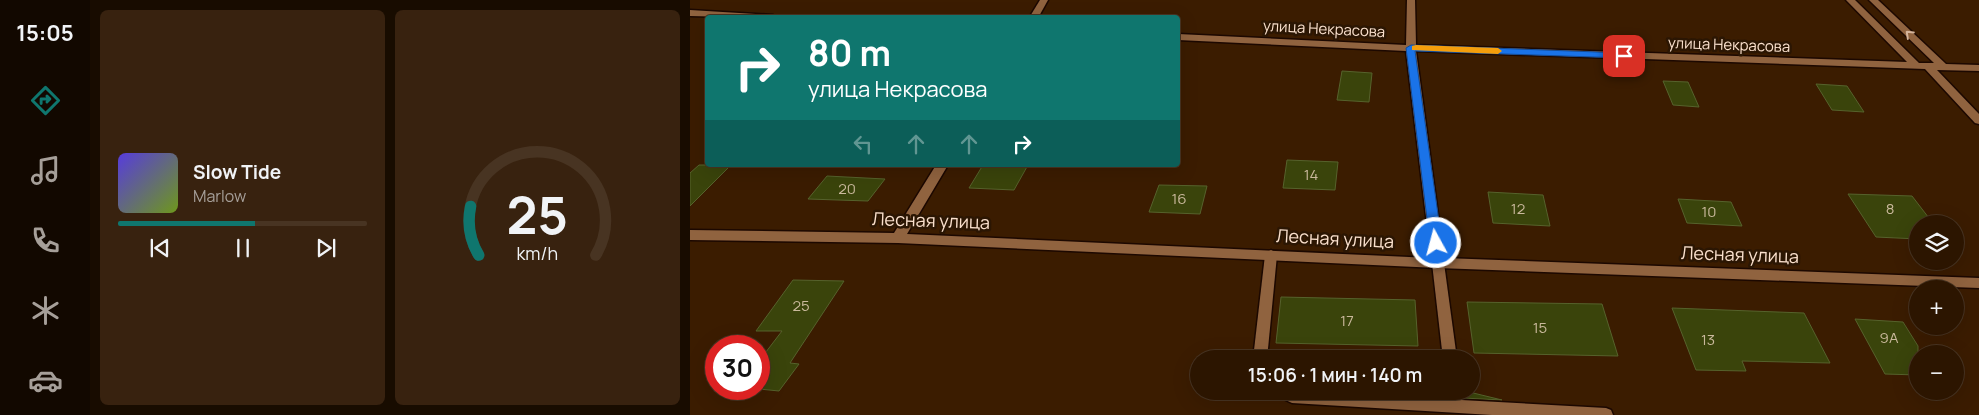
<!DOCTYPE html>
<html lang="ru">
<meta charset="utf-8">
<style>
body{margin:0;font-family:Manrope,sans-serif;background:#38220f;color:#f1f3f6;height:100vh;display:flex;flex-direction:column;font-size:19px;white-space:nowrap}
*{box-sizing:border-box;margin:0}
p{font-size:16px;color:#a69f99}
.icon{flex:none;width:28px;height:28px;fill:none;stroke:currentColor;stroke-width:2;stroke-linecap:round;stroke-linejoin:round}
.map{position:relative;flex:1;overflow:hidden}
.side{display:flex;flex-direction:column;gap:10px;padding:10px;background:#180c00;width:600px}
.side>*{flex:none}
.hud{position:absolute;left:15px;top:15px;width:475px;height:152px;border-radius:5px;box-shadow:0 5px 20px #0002,0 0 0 1px #483422;background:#0f766e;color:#fff;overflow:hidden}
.tools{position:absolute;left:1219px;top:215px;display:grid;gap:10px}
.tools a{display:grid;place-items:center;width:55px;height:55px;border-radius:50%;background:#2c1500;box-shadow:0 5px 20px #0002,0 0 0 1px #483422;font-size:25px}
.speed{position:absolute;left:15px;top:335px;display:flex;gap:10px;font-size:25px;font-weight:700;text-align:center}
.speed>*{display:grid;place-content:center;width:65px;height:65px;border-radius:50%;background:#2c1500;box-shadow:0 5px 20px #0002,0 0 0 1px #483422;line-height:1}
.speed .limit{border:8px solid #d22;background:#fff;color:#111}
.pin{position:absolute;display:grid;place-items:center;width:42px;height:42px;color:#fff;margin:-21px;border-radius:10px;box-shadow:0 2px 8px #0006}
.me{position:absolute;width:55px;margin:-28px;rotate:353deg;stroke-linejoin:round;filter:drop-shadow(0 0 4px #0008)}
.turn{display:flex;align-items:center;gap:18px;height:105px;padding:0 20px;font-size:22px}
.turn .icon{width:65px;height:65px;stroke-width:2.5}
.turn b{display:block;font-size:35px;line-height:42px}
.lanes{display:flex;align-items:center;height:48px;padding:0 20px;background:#0003;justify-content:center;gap:25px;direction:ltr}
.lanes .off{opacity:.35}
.side .widget{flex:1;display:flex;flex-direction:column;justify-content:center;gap:8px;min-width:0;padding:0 18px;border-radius:8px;background:#38220f}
.side .dial{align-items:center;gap:0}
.dial svg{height:130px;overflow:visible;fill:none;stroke:#483422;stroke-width:7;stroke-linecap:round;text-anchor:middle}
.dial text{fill:#f1f3f6;stroke:none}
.song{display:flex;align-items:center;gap:15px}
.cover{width:60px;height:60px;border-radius:8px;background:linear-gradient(135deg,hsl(250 70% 55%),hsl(80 70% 35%))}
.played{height:5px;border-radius:2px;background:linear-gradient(90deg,#0f766e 55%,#483422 55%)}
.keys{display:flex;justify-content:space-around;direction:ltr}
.side .tiles{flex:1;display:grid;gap:10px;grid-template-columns:repeat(2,1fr)}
.trip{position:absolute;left:500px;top:350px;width:290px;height:50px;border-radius:25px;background:#2c1500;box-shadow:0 5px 20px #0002,0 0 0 1px #483422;font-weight:600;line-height:50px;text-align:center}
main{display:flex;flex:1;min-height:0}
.tabs{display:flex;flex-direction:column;width:90px;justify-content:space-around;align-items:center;background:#120800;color:#a69f99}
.tabs .icon{width:35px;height:35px}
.tabs .current{color:#0f766e}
.tabs b{font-size:22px;color:#f1f3f6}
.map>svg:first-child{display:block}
.building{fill:#3a440b;stroke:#56622c}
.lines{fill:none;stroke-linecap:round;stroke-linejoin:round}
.lane-casing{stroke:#1c0800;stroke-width:3}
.street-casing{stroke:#1c0800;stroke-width:3}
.lane{fill:#90633f;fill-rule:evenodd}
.street{fill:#90633f;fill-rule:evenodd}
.oneway{stroke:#d5b49b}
.route{fill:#1a73e8;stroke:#114b97}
.slow{fill:#f59e0b}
.labels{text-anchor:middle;stroke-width:5;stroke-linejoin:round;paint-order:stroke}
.far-street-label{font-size:15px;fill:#fae0cd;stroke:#2b1603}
.number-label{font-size:15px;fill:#cab99c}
.street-label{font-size:18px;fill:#fae0cd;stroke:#2b1603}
</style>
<main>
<nav class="tabs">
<b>15:05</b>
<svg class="icon current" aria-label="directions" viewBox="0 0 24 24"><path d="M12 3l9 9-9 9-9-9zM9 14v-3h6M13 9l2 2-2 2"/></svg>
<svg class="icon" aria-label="music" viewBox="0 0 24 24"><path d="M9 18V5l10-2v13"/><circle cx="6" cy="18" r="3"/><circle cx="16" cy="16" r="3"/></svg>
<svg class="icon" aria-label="phone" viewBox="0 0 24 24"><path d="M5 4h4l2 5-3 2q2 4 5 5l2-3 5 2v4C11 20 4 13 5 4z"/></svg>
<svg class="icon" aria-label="climate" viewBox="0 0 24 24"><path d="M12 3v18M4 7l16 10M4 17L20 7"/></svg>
<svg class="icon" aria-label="car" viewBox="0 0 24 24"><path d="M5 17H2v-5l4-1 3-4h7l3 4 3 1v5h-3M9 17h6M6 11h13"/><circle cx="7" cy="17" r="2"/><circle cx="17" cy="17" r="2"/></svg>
</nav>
<section class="side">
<div class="tiles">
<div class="widget">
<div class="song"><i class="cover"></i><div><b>Slow Tide</b><p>Marlow</p></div></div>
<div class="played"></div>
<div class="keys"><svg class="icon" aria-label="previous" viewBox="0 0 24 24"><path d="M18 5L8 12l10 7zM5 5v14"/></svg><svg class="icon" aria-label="pause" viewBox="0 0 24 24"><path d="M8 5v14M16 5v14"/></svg><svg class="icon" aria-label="next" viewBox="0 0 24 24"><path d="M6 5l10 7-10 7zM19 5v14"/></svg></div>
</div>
<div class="widget dial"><svg viewBox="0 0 100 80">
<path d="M14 69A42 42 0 1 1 86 69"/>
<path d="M14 69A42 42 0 0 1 9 39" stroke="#0f766e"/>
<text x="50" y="56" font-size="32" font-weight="700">25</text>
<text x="50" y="72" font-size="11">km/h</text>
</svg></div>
</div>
</section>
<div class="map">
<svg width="1289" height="415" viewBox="0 0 1289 415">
<rect width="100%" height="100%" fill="#3b1c00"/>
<!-- building -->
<g class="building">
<polygon points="652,71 682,73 679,102 647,100"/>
<polygon points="973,81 998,82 1009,107 983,105"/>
<polygon points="1126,84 1157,86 1174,112 1142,110"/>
<polygon points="597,160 648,162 645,190 593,188"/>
<polygon points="9,165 41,165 0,206 0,173"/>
<polygon points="293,165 338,165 324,190 279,188"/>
<polygon points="137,176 195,179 178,201 118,199"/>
<polygon points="469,185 517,186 510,214 459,212"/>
<polygon points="798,192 853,195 860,226 803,223"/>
<polygon points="1158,194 1222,196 1242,222 1228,222 1228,239 1186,237"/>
<polygon points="988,199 1041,202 1052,226 997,223"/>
<polygon points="103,280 154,281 100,363 109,364 89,391 69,389 69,361 92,331 66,331"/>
<polygon points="591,297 725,300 728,346 586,343"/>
<polygon points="777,302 912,304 928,356 784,353"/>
<polygon points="982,308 1114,313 1140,363 1052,361 1056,371 1006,370"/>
<polygon points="1165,319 1213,322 1228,346 1228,375 1195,374"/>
<polygon points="724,391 754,391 755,397 723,395"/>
<polygon points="772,391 775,391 812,400 773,398"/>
</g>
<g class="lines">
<!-- lane casing -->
<g class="lane-casing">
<g id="lane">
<polygon points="581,250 585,252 587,255 577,359 563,359 575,255 577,252"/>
<polygon points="748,258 752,260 754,263 767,359 753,359 742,263 744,260"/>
<polygon points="583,391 613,391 757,399 756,391 770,391 771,400 916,408 921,410 923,415 802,415 602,403 585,395"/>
</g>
</g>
<!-- street casing -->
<g class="street-casing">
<g id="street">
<polygon points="350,0 358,0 348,18 339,18"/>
<polygon points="717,0 725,0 726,45 1217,62 1156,0 1165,0 1229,63 1244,63 1179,0 1188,0 1256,64 1289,65 1289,71 1247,70 1289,114 1289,124 1285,123 1235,69 726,51 754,258 1289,278 1289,288 748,268 208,243 0,240 0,230 204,233 246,165 258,165 217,234 741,258 716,51 488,40 488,34 716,45"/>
<polygon points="0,10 83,15 87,18 0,16"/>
</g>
</g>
<!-- lane -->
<use href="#lane" class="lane"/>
<!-- street -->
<use href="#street" class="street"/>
</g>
<!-- one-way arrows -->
<defs><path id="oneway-chevron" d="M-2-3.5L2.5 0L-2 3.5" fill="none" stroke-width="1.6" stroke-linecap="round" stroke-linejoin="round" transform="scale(1.25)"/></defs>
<use class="oneway" href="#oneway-chevron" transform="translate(1219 34) rotate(-137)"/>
<!-- route -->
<polygon class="route" points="721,45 934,53 939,56 934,58 725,51 752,243 746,248 740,243 716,48"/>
<!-- slow -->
<polygon class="slow" points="726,45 808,48 812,51 808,54 722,50 722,46"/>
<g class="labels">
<!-- far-street labels -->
<g class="far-street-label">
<text transform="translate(634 29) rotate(3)" y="5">улица Некрасова</text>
<text transform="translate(1039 45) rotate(2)" y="5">улица Некрасова</text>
</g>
<!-- number labels -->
<g class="number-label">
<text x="621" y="180">14</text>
<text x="157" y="194">20</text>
<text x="489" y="204">16</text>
<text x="828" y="214">12</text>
<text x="1200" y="214">8</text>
<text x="1019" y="217">10</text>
<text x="111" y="311">25</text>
<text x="657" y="326">17</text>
<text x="850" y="333">15</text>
<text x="1199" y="343">9А</text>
<text x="1018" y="345">13</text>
</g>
<!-- street labels -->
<g class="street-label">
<text transform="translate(241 221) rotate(2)" y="6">Лесная улица</text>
<text transform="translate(645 239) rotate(3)" y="6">Лесная улица</text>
<text transform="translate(1050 255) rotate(2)" y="6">Лесная улица</text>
</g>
</g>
</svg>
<div class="tools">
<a><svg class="icon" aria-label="layers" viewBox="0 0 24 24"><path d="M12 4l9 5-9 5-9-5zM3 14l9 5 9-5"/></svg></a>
<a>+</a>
<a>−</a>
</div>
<div class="speed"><div class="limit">30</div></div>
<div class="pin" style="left:934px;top:56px;background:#d93025"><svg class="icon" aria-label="arrive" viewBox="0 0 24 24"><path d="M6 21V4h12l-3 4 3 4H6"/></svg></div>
<svg class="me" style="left:746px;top:243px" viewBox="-20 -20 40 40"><circle r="17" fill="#1a73e8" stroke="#fff" stroke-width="3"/><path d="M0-11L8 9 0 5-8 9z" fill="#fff"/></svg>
<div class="trip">15:06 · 1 мин · 140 m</div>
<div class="hud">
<div class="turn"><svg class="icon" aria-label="right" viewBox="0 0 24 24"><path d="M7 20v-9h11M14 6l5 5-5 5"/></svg><div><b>80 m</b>улица Некрасова</div></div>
<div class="lanes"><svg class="icon off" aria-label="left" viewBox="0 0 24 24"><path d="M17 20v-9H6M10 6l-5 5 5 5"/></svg><svg class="icon off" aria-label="ahead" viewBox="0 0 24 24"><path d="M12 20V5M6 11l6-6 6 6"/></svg><svg class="icon off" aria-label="ahead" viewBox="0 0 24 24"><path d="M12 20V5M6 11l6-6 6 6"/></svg><svg class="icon" aria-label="right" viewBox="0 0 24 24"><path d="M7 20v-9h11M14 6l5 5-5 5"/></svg></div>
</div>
</div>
</main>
